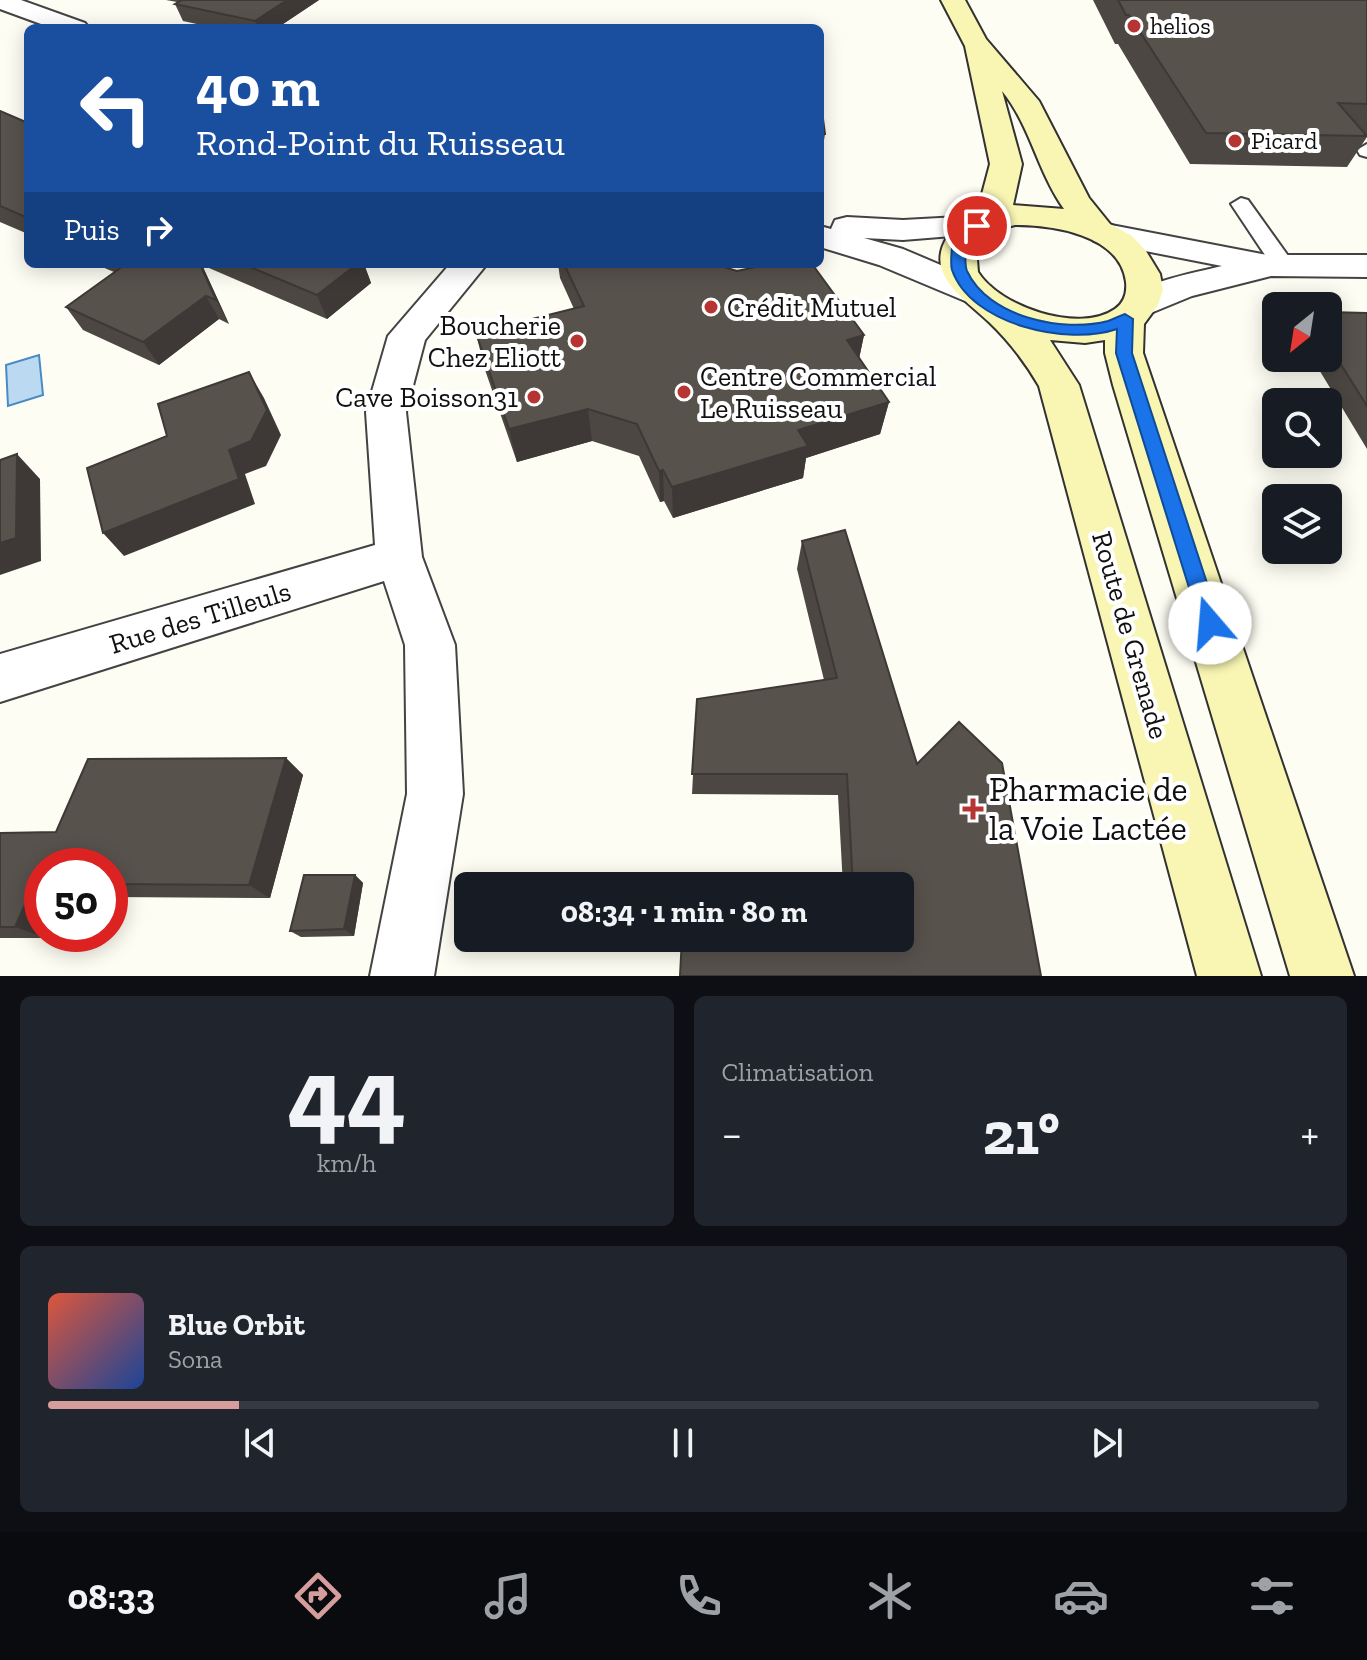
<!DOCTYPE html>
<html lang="fr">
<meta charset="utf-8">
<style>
body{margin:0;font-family:"Zilla Slab",serif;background:#20242c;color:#f1f3f6;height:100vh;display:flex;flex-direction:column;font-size:30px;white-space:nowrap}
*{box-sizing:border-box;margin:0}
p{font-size:26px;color:#9ea1a6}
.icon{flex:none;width:44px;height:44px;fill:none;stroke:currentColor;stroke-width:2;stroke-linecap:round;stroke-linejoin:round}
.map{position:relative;height:976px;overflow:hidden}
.sheet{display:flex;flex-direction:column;gap:20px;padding:20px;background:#0d0f14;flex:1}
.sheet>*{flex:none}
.guide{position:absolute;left:24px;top:24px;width:800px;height:244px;border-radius:12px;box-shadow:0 4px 20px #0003;background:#1a4fa0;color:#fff;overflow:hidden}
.needle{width:52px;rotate:210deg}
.controls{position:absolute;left:1262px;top:292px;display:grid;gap:16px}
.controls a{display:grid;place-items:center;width:80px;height:80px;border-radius:12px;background:#171b24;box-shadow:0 4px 20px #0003;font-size:40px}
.speed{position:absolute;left:24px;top:848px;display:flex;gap:16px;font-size:40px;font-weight:700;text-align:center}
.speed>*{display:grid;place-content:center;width:104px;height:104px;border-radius:50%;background:#171b24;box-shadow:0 4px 20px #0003;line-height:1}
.speed .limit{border:12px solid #d22;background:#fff;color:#111}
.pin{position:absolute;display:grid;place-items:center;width:68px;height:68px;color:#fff;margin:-34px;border:4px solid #fff;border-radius:50%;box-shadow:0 2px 8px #0007}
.me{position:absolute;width:88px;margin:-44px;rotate:342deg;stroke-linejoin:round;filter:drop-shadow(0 0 6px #0008)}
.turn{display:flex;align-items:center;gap:28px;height:168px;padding:0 40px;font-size:36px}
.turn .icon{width:104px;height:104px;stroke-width:2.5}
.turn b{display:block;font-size:56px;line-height:68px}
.then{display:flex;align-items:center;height:76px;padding:0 40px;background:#0003;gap:16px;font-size:30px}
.big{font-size:60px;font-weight:700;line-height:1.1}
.sheet .widget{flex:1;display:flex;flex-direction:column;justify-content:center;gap:12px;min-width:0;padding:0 28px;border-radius:12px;background:#20242c}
.sheet .dial{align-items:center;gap:0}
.dial b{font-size:104px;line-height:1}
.song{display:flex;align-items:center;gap:24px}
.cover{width:96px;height:96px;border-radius:12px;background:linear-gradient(135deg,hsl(10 70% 55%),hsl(220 70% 35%))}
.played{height:8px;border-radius:4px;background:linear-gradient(90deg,#d69d9d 15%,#363941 15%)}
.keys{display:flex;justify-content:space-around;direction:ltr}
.heat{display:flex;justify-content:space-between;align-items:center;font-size:44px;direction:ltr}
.sheet .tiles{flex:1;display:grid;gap:20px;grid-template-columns:1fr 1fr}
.widget:last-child{grid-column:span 2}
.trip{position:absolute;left:454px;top:872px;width:460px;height:80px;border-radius:12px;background:#171b24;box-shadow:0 4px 20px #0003;font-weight:700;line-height:80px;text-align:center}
.tab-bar{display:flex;height:128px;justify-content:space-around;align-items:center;background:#090b0e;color:#9ea1a6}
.tab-bar .icon{width:56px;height:56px}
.tab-bar .selected{color:#d69d9d}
.tab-bar b{font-size:36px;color:#f1f3f6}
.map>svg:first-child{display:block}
.water{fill:#bbdaf2;stroke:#478ac4;stroke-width:2}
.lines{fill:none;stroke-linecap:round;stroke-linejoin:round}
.service-casing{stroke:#434343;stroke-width:4}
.minor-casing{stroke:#434343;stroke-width:4}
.tertiary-casing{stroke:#434343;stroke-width:4}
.secondary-casing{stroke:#323232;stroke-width:4}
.service{fill:#fff;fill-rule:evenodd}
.minor{fill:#fff;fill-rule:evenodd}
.tertiary{fill:#fff;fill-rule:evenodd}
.secondary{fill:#f9f6b3;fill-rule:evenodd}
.wall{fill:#4c4742}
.shaded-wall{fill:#3e3936}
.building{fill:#58524d;stroke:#3e3936;stroke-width:2}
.route{fill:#1a73e8;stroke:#114b97;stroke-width:2}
.poi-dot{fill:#b63431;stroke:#fff;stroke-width:3}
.labels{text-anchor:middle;stroke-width:8;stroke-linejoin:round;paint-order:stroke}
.far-poi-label{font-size:24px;fill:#101010;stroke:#fff;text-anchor:start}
.poi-label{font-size:28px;fill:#101010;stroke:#fff;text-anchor:start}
.street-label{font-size:28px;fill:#101010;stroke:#fff}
.near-poi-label{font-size:34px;fill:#101010;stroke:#fff;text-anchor:start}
</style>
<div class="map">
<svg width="1367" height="976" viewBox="0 0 1367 976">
<rect width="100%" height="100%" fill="#fefdf3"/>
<!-- water -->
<polygon class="water" points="39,355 43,395 8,406 6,365"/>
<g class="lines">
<!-- service casing -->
<g class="service-casing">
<g id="service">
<polygon points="1367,144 1367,157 1360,155 1357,150"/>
<polygon points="1241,198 1248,200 1291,260 1294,265 1291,270 1275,270 1231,204"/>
</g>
</g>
<!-- minor casing -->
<g class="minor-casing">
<g id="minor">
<path d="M1106,224L1267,255H1367V277L1271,276L1192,296L1141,317L1128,314L1123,305C1137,282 1195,273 1222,266L1094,241L1089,234L1094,227Z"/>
<polygon points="450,264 487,264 425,340 406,412 422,557 455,645 463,794 434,976 370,976 407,794 405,645 384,581 0,702 0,654 375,545 366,412 388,336"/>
</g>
</g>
<!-- tertiary casing -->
<g class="tertiary-casing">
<g id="tertiary">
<polygon points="0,0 21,0 85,23 89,28 52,28 0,9"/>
<polygon points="977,216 989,219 994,226 989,233 903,240 864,238 903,249 990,286 995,294 990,302 977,306 879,265 820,247 820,226 831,229 835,220 847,217 903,220"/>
</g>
</g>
<!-- secondary casing -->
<g class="secondary-casing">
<path id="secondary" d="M941,0H965L986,39L1039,101L1089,198L1110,224L1132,236L1146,251L1160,274L1163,290L1158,305L1144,324L1143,353L1354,976H1290L1113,385L1105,353V340L1085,343L1050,340L1079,385L1261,976H1197L1039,386C1025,362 1009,341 989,322C965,299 923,274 948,236C955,226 965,218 977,213L990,164L965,46ZM1002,91C1030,125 1038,173 1064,209L1013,205L1022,164ZM1015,225C1052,225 1120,234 1126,282C1127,292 1125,302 1115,309C1079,334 1000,307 978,272L976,247L992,231Z"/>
</g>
<!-- service -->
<use href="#service" class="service"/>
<!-- minor -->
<use href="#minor" class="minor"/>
<!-- tertiary -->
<use href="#tertiary" class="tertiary"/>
<!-- secondary -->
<use href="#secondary" class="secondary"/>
</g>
<!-- wall -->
<g class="wall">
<polygon points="166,0 319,0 277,28 215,28 183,21 175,4 177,2"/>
<polygon points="1093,0 1367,0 1367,137 1347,167 1190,164 1118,44 1115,44"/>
<polygon points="820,96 825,134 821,159 820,159"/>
<polygon points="0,111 28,123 28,234 0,222"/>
<polygon points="95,264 364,264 371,283 327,319 202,265 229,324 219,319 159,365 83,330 66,307 114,272"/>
<polygon points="558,264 714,264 864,335 859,359 889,402 880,434 806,458 803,478 673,518 664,501 660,502 639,456 592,441 517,462 484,367 476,333 574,309 560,278"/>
<polygon points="1328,312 1367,313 1367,449 1312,358 1328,358"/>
<polygon points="845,530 917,764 959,722 1002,763 1041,976 680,976 682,938 900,938 900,886 843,886 838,795 692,794 697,699 824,680 797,569 802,541"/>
<polygon points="286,758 303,775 270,898 110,897 110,866 42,866 42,934 49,934 47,938 0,938 0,833 56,832"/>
<polygon points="355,875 363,883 354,936 301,937 290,931"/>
</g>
<!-- shaded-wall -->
<g class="shaded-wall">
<polygon points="287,0 319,0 277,28 258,28 255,21"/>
<polygon points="200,264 202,265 229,324 216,300"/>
<polygon points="357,264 364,264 371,283 327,319 317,295"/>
<polygon points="206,296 219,319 159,365 143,342"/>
<polygon points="864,335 857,368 847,340"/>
<polygon points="249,372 264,398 281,435 266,466 245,474 255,504 124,556 103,533 229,450"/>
<polygon points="889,402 880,434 806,458 803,478 673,518 672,487 798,430"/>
<polygon points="588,409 592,441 517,462 509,429"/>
<polygon points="17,454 40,479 41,561 0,575 0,543"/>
<polygon points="663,470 664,501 660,502 659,471"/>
<polygon points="286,758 303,775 270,898 249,885"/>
<polygon points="355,875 363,883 354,936 344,929"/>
<polygon points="34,884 42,887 42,934 49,934 47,938 15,927"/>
</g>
<!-- building -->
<g class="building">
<polygon points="182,0 287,0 255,21 175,4"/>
<polygon points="1118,0 1367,0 1367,104 1338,103 1367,136 1206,133 1129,15 1126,15"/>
<polygon points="820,96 825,134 820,134"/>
<polygon points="0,111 28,123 28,218 0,206"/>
<polygon points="126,264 200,264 216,300 206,296 143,342 66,307"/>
<polygon points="243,264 357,264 317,295"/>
<polygon points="564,264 714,264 737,271 770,264 812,264 864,335 847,340 889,402 798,430 808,446 672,487 663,470 659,471 637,424 588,409 509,429 476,333 584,306"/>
<polygon points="1328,312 1367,313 1367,406 1328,344"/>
<polygon points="249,372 267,410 251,441 229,450 239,479 103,533 87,468 167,436 158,404"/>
<polygon points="17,454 16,538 0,543 0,460"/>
<polygon points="845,530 917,764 959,722 1002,763 1041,976 680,976 682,938 900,938 900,886 853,886 847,774 692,774 697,699 837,678 802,541"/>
<polygon points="286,758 249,885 110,884 110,866 42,866 42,884 34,884 15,927 0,927 0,833 56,832 88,759"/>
<polygon points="304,875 355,875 344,929 290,931"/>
</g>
<!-- route -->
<path class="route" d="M977,222L984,226L966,245C966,253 964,264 967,271C988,317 1063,333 1108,321C1114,319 1119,316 1125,314L1133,319L1132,353L1220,623L1217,630L1210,632L1203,630L1200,623L1116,353L1117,329C1068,346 971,325 952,270C950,263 952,252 952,245L972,223Z"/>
<!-- markers -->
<g class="poi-dot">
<circle cx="1134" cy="26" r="8"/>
<circle cx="1235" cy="141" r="8"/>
<circle cx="711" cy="307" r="8"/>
<circle cx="577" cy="341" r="8"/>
<circle cx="684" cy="392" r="8"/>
<circle cx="534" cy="397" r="8"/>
<path d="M969 797h8v8h8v8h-8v8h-8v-8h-8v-8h8z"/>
</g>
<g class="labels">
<!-- far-poi labels -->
<g class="far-poi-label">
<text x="1150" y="34">helios</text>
<text x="1251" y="149">Picard</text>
</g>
<!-- poi labels -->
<g class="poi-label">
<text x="727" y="317">Crédit Mutuel</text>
<text x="561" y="335" text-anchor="end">Boucherie<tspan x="561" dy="32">Chez Eliott</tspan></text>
<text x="700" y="386">Centre Commercial<tspan x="700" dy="32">Le Ruisseau</tspan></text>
<text x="518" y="407" text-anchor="end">Cave Boisson31</text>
</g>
<!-- street labels -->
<g class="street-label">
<text transform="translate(200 617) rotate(-17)" y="10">Rue des Tilleuls</text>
<text transform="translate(1131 635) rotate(74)" y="10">Route de Grenade</text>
</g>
<!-- near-poi labels -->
<g class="near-poi-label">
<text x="989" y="801">Pharmacie de<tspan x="989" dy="39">la Voie Lactée</tspan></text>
</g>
</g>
</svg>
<div class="controls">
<a><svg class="needle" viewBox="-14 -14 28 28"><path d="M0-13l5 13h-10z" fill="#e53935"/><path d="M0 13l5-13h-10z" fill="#9ea1a6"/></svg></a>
<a><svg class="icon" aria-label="search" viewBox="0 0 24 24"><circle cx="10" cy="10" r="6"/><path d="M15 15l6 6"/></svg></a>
<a><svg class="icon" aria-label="layers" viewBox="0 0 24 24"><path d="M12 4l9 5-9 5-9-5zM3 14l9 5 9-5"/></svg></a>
</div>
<div class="speed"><div class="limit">50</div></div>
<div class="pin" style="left:977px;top:226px;background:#d93025"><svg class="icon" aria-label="arrive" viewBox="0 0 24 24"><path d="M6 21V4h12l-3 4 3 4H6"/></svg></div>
<svg class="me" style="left:1210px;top:623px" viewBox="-20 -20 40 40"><circle r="19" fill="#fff"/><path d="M0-13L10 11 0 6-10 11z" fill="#1a73e8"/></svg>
<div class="trip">08:34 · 1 min · 80 m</div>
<div class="guide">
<div class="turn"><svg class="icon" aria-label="left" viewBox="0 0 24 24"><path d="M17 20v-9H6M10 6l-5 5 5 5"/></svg><div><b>40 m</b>Rond-Point du Ruisseau</div></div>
<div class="then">Puis<svg class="icon" aria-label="right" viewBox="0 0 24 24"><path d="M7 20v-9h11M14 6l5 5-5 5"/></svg></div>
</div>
</div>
<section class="sheet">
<div class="tiles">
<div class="widget dial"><b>44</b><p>km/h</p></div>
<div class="widget"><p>Climatisation</p>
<div class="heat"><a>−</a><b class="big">21°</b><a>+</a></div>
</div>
<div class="widget">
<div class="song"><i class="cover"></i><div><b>Blue Orbit</b><p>Sona</p></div></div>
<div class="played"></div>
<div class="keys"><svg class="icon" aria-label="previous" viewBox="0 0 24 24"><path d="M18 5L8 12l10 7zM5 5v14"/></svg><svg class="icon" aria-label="pause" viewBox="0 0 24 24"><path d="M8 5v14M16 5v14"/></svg><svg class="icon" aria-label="next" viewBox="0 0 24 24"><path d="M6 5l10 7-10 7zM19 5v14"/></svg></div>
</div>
</div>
</section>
<nav class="tab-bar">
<b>08:33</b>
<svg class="icon selected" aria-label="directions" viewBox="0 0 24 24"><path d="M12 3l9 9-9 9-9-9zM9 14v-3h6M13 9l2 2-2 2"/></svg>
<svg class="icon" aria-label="music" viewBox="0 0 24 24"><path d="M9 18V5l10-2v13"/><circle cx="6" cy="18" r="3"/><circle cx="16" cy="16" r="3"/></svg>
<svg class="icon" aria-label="phone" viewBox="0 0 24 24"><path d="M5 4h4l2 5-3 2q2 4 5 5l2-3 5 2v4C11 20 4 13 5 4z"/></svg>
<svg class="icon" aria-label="climate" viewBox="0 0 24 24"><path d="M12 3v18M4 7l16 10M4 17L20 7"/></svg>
<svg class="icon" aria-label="car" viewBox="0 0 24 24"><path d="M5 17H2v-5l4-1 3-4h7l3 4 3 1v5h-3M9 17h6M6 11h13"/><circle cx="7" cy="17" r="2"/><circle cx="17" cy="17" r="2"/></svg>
<svg class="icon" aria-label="filters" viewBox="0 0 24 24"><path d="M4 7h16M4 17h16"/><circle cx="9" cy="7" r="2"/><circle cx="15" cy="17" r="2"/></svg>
</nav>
